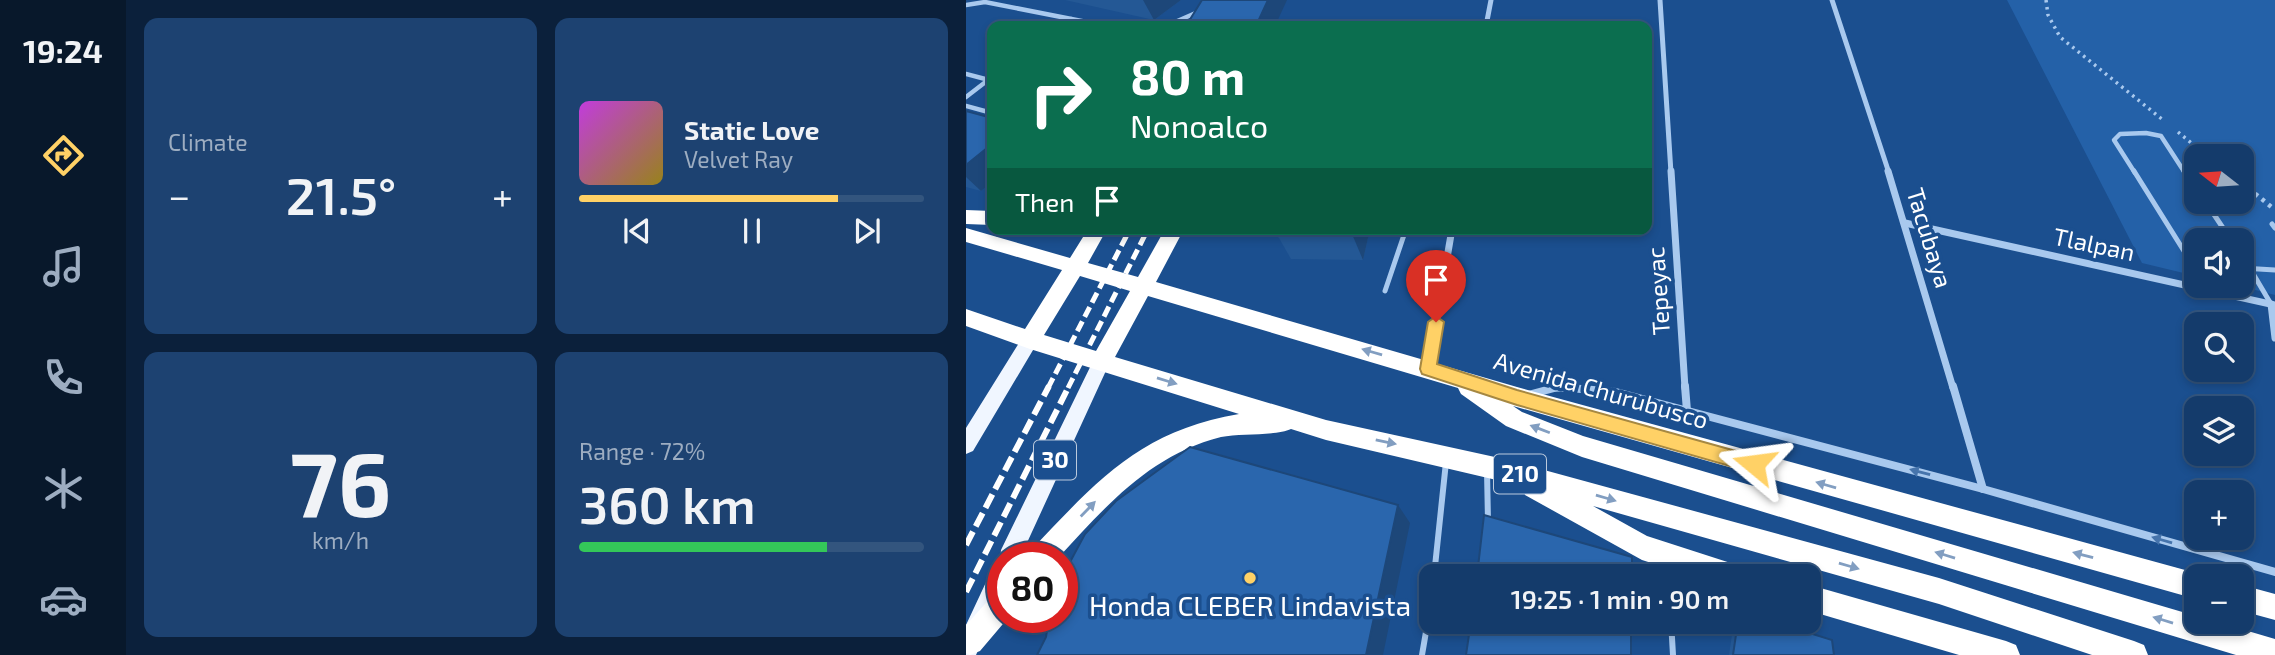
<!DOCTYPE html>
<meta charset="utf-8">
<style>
body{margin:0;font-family:"Exo 2",sans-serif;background:#1d4271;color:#f1f3f6;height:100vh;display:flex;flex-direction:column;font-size:26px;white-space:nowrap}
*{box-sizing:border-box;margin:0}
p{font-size:23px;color:#9dadc1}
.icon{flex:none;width:38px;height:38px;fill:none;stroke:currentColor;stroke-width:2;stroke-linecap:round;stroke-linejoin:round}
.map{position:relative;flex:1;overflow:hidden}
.details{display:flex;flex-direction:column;gap:18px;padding:18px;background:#0b203b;width:840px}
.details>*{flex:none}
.hud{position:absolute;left:21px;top:21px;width:665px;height:214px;border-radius:14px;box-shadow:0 4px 10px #0003,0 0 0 2px #33557e;background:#0b6e4f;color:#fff;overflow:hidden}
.needle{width:46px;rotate:287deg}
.buttons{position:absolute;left:1218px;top:144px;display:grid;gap:14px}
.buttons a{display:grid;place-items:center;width:70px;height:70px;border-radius:14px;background:#143b6b;box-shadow:0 4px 10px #0003,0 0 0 2px #33557e;font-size:35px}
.speed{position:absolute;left:21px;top:542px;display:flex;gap:14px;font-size:35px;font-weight:700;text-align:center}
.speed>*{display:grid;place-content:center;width:91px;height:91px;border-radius:50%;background:#143b6b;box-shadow:0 4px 10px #0003,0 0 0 2px #33557e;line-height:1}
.speed .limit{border:10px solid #d22;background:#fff;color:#111}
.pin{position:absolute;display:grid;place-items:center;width:60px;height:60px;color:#fff;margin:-72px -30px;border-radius:50% 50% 50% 0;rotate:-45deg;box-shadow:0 0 7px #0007}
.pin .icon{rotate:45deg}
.me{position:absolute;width:77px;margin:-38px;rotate:286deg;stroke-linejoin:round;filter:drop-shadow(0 0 5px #0008)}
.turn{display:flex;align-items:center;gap:24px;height:147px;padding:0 28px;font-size:32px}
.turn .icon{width:91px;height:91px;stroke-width:2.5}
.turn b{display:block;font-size:49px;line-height:60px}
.then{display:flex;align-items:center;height:66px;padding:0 28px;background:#0003;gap:14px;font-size:26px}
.big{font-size:52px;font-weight:600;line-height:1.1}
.details .tile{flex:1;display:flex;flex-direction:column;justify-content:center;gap:10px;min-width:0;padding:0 24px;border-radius:14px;background:#1d4271}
.details .dial{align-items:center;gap:0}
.dial b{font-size:91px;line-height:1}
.song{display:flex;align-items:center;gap:21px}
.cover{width:84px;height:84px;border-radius:10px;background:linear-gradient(135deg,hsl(290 70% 55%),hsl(50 70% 35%))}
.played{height:7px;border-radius:4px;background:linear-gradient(90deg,#ffd166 75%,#33557e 75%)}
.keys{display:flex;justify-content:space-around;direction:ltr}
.heat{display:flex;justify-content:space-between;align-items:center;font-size:38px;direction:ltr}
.charge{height:10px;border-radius:5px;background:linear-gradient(90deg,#34c759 72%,#33557e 0)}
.details .tiles{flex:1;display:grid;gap:18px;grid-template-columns:repeat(2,1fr)}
.trip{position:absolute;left:453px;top:564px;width:402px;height:70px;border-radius:14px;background:#143b6b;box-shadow:0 4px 10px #0003,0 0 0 2px #33557e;font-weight:600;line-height:70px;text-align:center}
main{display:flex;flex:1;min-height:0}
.tabs{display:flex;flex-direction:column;width:126px;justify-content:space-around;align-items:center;background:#08182b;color:#9dadc1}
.tabs .icon{width:49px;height:49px}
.tabs .active{color:#ffd166}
.tabs b{font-size:32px;color:#f1f3f6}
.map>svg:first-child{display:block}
.green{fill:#2461a8;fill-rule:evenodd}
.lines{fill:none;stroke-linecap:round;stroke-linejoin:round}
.path-far1{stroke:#a9c9ee;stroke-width:3.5;stroke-dasharray:2.5 4.5;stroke-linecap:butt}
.path{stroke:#a9c9ee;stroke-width:4.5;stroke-dasharray:3.5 5;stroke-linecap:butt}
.lane-far2{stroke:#a9c9ee;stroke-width:4.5}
.lane-far1{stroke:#a9c9ee;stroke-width:5}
.lane{stroke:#a9c9ee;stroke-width:6}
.street-far2{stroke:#a9c9ee;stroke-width:5}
.street-far1{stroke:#a9c9ee;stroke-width:7}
.street{stroke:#a9c9ee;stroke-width:8}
.primary{fill:#f0f6ff;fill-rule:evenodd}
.highway{fill:#fff;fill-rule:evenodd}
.rail-far1{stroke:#fff;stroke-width:5;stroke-dasharray:11 5;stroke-linecap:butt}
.rail{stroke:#fff;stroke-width:6;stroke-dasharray:15 6;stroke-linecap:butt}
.wall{fill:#245895}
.shaded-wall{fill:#1d4779}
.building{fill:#2a66ad;stroke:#1d4779;stroke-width:2}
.oneway{fill:#829ec1}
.oneway2{fill:#4674ac}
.route{fill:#ffd166;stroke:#a68842;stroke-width:2}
.poi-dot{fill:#ffd166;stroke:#1b4f8f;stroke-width:2.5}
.labels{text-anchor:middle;stroke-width:7;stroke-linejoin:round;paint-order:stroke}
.shield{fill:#1b4f8f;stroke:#bbcadd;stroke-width:2}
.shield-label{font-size:23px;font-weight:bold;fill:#fff}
.street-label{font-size:24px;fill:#fff;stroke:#1b4f8f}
.near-poi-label{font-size:28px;fill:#fff;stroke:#1b4f8f}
</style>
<main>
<nav class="tabs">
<b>19:24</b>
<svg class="icon active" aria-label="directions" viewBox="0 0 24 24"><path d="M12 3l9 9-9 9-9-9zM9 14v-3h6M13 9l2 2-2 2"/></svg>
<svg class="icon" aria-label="music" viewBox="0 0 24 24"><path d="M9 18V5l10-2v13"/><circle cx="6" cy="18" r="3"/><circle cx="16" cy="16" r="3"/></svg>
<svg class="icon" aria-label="phone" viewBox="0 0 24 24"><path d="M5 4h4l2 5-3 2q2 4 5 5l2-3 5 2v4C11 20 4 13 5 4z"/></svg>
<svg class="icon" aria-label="climate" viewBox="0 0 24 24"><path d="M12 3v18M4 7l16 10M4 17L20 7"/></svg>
<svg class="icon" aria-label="car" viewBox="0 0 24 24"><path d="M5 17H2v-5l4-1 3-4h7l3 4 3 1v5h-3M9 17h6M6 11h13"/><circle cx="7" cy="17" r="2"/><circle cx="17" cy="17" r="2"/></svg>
</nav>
<section class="details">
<div class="tiles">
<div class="tile"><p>Climate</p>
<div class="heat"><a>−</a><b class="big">21.5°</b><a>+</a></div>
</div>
<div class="tile">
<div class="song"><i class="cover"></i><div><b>Static Love</b><p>Velvet Ray</p></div></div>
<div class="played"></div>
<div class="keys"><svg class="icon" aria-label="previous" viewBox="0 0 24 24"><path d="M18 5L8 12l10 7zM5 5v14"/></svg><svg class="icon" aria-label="pause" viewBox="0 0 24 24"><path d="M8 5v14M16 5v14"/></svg><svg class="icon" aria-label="next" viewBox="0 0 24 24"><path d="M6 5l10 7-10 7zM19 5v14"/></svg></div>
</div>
<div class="tile dial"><b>76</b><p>km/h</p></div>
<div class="tile"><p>Range · 72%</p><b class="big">360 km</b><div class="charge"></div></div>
</div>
</section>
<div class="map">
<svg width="1309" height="655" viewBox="0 0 1309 655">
<rect width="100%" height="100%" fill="#1b4f8f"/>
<!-- green -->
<path class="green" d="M1041,0H1309V295L1270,285H1276V240H1230V276L1176,263ZM1230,156H1276V201H1230Z"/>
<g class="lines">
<!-- path-far1 -->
<g class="path-far1">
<polyline points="1080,0 1082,15 1094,37 1197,120"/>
<polyline points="1212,132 1241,156"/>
</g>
<!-- path -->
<polyline class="path" points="1276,183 1308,209"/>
<!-- lane-far2 -->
<g class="lane-far2">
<polyline points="0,5 19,2 141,26"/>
<polyline points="94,26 105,19"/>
<polyline points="200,26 232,12"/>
<polyline points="0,74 23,80"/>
<polyline points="0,97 26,77"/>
<polyline points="0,106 26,113"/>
<polyline points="1169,173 1148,140 1154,134 1180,133 1195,136 1219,173"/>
</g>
<!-- lane-far1 -->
<g class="lane-far1">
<polyline points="1168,171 1223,259 1230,262"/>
<polyline points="1218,171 1230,189"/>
<polyline points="1239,201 1265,240"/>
<polyline points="1306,224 1309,228"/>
<polyline points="1276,255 1305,304"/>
<polyline points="1276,268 1309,270"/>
<polyline points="419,291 440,229"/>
</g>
<!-- lane -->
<g class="lane">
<polyline points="521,471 522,521"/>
<polyline points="701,562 701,576"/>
<polyline points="468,576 480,462"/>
<polyline points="705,621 707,655"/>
<polyline points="456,655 466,597"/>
</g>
<!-- street-far2 -->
<g class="street-far2">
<polyline points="694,0 705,173"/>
<polyline points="866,0 923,173"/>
<polyline points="520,26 525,0"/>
</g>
<!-- street-far1 -->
<g class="street-far1">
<polyline points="705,171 719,388"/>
<polyline points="922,171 987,388"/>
<polyline points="939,223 1309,305"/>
<polyline points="1305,304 1309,338"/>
<polyline points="462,368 486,229"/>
<polyline points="589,388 601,388"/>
</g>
<!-- street -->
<g class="street">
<polyline points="719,386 721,411"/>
<polyline points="987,386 1017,489"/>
<polyline points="562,395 592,387 650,392 1017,489 1309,572"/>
</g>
<!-- primary -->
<g class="primary">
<polygon points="64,333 70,335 73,340 70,345 7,451 0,454 0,428 58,335"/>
<polygon points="135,354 141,357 144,362 54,558 37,558 37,596 10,655 0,655 0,625 29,563 34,562 35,550 129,357"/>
</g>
<!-- highway -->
<g class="highway">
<polygon points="0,210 26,211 26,225 0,224"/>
<path d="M0,228L104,258L122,229H141L122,263L172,277L199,229H218L190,282L551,387L1230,573L1237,576H1230V599L547,406L556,412L617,436L1230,616V621H1248L1309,639V655H1270L616,457L540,426L495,394L492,388L182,296L149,357L360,420L538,459L973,578L1168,641L1178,645L1182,655H1126L973,604L627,506L681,536L777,567L781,576H726L676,560L559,495L556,486L360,440L325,429C311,436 275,433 255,437C184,455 140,506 92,558H62L66,549C132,480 174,431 273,414L64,349L0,326V309L59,329L96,270L0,242ZM114,276L164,291L130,351L78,335Z"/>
<polygon points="844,585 1040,641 1050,645 1054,655 993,655 844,611"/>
<polygon points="1276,585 1309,594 1309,620 1276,611"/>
<polygon points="37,590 37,618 42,618 14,651 4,655 0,653 0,625 28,594"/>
</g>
<!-- rail-far1 -->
<g class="rail-far1">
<polyline points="82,388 164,229"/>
<polyline points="102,388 182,229"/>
</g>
<!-- rail -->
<g class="rail">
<polyline points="0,545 83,386"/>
<polyline points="0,592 103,386"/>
</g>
</g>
<!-- wall -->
<g class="wall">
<polygon points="99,0 215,0 188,20"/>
<polygon points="0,111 26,118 26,182 15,191 0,187"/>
<polygon points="304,229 404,229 397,260 325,259 313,238"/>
<polygon points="768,621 805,621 868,655 763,655"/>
</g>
<!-- shaded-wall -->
<g class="shaded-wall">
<polygon points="177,0 215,0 188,20"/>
<polygon points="302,0 321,0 309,26 290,26"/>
<polygon points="26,144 26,182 15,191 0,177 0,165"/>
<polygon points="387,229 404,229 397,260 386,234"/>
<polygon points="432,505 444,523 417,655 400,655"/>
</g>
<!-- building -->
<g class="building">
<polygon points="236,0 302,0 290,26 220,26"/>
<polygon points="340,23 357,26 336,26"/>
<polygon points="0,111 26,118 26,144 0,165"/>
<polygon points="311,229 387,229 386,234 311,234"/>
<polygon points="224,447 432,505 400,655 71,655 80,637 83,618 96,618 96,577 119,534 150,501"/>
<polygon points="518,515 666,557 666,576 511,576"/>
<polygon points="505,621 665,621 665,655 500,655"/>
<polygon points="772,621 805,621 866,640 868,655 767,655"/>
</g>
<!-- one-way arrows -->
<defs><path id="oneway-solid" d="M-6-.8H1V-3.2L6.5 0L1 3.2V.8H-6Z" transform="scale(1.75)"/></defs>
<g class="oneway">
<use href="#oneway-solid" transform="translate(406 352) rotate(-164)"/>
<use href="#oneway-solid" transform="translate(201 381) rotate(17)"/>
<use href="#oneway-solid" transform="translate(574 429) rotate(-159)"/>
<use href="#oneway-solid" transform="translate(420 442) rotate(12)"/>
<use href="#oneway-solid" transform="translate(860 485) rotate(-164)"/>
<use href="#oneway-solid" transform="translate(640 498) rotate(16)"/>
<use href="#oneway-solid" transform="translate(122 509) rotate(-46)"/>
<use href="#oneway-solid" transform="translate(979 555) rotate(-163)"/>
<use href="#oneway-solid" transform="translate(1117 555) rotate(-165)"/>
<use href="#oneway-solid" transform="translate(883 566) rotate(16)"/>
<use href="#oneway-solid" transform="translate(1197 620) rotate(-163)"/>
</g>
<g class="oneway2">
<use href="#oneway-solid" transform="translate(954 472) rotate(-165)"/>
<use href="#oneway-solid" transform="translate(1196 540) rotate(-164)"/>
</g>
<!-- route -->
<polygon class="route" points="470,316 478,322 471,364 551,390 788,456 794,458 797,464 794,470 788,473 551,405 456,374 454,369 462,322"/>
<!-- markers -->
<circle class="poi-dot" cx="284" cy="578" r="7"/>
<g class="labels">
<!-- shield labels -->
<g class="shield">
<rect x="68" y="440.5" width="42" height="39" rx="5"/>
<rect x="528" y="454.5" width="52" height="39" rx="5"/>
</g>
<g class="shield-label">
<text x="89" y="468">30</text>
<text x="554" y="482">210</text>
</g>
<!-- street labels -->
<g class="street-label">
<text transform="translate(963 238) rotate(73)" y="8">Tacubaya</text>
<text transform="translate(1128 245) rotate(12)" y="8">Tlalpan</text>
<text transform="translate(693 291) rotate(-94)" y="8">Tepeyac</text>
<text transform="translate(635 391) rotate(16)" y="8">Avenida Churubusco</text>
</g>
<!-- near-poi labels -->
<g class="near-poi-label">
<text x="284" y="616">Honda CLEBER Lindavista</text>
</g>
</g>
</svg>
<div class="buttons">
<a><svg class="needle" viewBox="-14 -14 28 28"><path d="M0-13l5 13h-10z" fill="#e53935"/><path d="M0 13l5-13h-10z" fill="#9dadc1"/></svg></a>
<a><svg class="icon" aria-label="sound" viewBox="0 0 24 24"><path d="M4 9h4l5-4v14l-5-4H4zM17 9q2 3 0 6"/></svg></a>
<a><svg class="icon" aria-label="search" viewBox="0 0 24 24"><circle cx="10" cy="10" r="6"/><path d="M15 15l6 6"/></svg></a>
<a><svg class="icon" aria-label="layers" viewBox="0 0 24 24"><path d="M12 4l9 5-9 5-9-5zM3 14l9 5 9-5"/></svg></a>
<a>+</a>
<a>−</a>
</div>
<div class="speed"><div class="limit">80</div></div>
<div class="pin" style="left:470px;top:322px;background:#d93025"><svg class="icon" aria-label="arrive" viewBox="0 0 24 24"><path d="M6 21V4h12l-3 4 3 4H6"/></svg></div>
<svg class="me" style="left:788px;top:464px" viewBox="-20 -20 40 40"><path d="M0-17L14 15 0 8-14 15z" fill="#ffd166" stroke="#fff" stroke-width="4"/></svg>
<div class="trip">19:25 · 1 min · 90 m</div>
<div class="hud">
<div class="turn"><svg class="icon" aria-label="right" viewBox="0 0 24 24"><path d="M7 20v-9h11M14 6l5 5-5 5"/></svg><div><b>80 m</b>Nonoalco</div></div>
<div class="then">Then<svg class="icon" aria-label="arrive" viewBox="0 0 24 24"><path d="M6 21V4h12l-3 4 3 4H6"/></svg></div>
</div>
</div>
</main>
